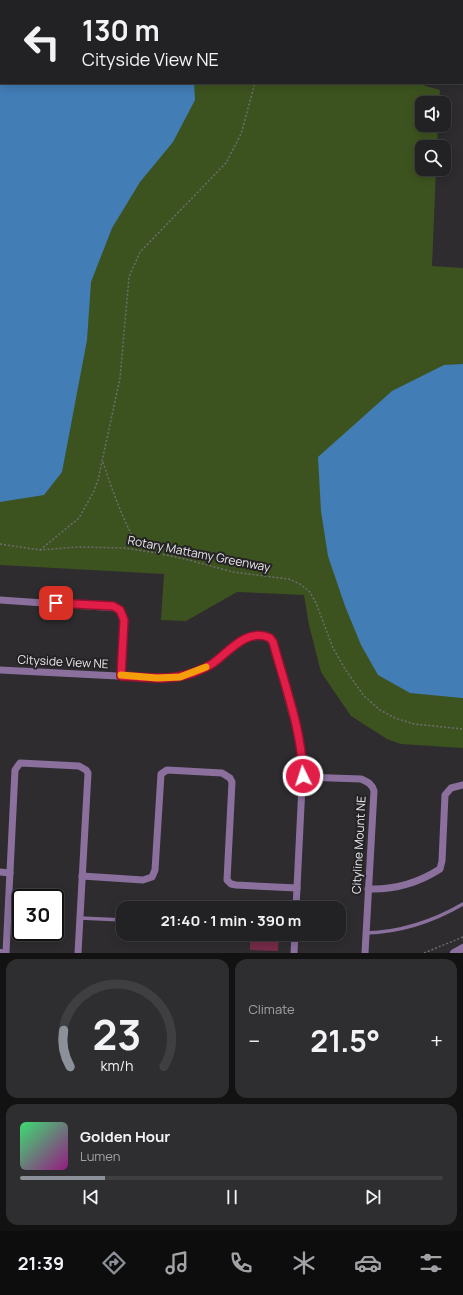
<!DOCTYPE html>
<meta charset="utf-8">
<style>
body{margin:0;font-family:Manrope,sans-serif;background:#2e2e30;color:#f1f3f6;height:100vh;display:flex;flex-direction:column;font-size:15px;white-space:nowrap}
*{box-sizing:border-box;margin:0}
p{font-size:13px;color:#a2a3a6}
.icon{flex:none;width:22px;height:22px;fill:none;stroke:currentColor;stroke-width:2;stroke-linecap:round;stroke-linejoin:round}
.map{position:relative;height:953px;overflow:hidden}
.drawer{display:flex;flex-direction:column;gap:6px;padding:6px;background:#131213;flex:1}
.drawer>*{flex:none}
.guide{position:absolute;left:0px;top:0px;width:463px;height:84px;box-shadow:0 2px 10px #0003,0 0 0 1px #3f3e41;background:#222123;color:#f1f3f6;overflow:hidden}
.buttons{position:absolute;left:415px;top:96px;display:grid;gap:8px}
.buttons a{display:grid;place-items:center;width:36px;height:36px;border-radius:8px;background:#222123;box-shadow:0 2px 10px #0003,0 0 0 1px #3f3e41;font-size:20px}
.speed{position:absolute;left:12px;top:889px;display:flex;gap:8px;font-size:20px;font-weight:700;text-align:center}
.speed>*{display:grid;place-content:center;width:52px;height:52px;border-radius:50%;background:#222123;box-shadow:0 2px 10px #0003,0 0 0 1px #3f3e41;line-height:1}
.speed .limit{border:2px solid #111;border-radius:6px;background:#fff;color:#111}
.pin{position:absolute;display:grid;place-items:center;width:34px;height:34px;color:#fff;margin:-17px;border-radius:8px;box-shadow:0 2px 6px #0006}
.me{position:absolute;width:44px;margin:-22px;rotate:356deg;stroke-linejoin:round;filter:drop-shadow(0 0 3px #0008)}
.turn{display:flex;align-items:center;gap:14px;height:84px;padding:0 16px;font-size:18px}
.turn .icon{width:52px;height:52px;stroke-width:2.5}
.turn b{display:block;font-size:28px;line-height:34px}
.big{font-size:30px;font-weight:700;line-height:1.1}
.drawer .widget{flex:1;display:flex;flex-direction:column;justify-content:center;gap:6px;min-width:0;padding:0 14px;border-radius:12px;background:#2e2e30}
.drawer .dial{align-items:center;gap:0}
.dial svg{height:104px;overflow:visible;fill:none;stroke:#3f3e41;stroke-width:7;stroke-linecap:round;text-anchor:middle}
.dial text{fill:#f1f3f6;stroke:none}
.song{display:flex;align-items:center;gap:12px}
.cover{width:48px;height:48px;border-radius:6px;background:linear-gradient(135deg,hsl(140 70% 55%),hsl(310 70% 35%))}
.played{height:4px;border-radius:2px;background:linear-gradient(90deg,#8c9099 20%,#3f3e41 20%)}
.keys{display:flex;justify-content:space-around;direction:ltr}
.heat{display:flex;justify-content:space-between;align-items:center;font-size:22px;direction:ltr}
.drawer .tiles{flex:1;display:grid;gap:6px;grid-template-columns:1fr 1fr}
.widget:last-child{grid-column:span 2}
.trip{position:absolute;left:116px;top:901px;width:230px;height:40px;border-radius:12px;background:#222123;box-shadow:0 2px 10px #0003,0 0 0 1px #3f3e41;font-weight:700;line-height:40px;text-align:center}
.tabs{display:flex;height:64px;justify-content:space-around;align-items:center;background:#0e0d0e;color:#a2a3a6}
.tabs .icon{width:28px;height:28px}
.tabs .current{color:#8c9099}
.tabs b{font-size:18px;color:#f1f3f6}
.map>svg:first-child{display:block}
.green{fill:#3d531f}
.water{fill:#427db6}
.building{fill:#752b49}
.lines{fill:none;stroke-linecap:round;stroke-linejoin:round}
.path{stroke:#6e6c6f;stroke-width:1.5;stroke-dasharray:2 2;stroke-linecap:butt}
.service{stroke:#8b709e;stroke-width:3.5}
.minor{stroke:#8b709e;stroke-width:7}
.tertiary{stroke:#8b709e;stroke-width:8}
.route-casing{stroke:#92132f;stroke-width:10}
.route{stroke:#e11d48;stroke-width:7}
.slow{stroke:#f59e0b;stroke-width:7}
.labels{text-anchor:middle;stroke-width:4;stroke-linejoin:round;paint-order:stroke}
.street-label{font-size:12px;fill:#eae9eb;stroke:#242225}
</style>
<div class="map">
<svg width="463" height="953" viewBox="0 0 463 953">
<rect width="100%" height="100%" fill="#2e2c2f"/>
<!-- green -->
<polygon class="green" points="0,0 267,1 1,1 1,83 415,83 440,90 439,103 422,103 422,125 438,125 437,147 422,147 422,169 436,169 432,266 463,268 463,748 401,744 387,739 351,716 321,672 309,625 304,595 237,592 186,621 161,620 164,574 0,565"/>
<!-- water -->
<g class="water">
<polygon points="0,66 1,66 1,83 194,83 195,100 173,142 140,182 112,228 91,282 87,340 62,472 44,495 0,502"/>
<polygon points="463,364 463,698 462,698 410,693 378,675 361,645 345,606 328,556 321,511 318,457 392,391 444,365"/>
</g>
<!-- building -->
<polygon class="building" points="250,934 276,934 276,937 279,937 278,951 250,950"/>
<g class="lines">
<!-- path -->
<g class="path">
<polyline points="71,0 72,1"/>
<polyline points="89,0 90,1"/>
<polyline points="255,0 256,1"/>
<polyline points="449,0 449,1"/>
<polyline points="152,1 154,0"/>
<polyline points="284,1 285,0"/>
<polyline points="462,34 463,36"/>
<path d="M103,462C113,493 124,522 140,551"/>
<polyline points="0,544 40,550 77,547 124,548 157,553 189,560 233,572 289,579 300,584 310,592 316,603 333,648 345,669 364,696 380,710 395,718 414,724 463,729"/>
<polyline points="40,550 79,518 94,491 98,480 120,378 129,277 140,252 226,163 241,134 255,83"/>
<polyline points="424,953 463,937"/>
</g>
<!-- service -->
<g class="service">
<polyline points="80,918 123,920"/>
<path d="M366,933C402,932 432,922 463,904"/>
</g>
<!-- minor -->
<g class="minor">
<polyline points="318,0 319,1"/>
<polyline points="0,600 117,608 122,614 124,620 121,676"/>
<path d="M0,670L157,678C176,678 195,675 211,664C229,653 247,626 270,638L273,642L297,732L303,765L296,908"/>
<path d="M303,777L361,779C368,782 372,784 374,791L365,953"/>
<polyline points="0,872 10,873"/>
<polyline points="82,876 143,880 152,877 155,870 161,774 167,770 222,773 230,778 232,782 227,880 231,884 236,885 297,888"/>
<path d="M368,889C394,890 418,883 440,869L442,861L445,795L451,788L463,785"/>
<polyline points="6,953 15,770 20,763 79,766 86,770 88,773 78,953"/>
<polyline points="294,953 295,934"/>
</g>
<!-- tertiary -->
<g class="tertiary">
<polyline points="462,0 463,2"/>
<polyline points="0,953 1,953"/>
<polyline points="454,953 463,948"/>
</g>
</g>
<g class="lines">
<!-- route casing -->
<g class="route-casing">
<path id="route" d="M56,603L113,606L120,610L124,620L121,676C143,677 168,681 189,674C197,672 205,668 212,664C229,652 247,627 270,638L273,642C285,686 302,731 303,776"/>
</g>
<!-- route -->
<use href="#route" class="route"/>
<!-- slow -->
<polyline class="slow" points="121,675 157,678 180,677 206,667"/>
</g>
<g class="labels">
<!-- street labels -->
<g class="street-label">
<text transform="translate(199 554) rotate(11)" y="4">Rotary Mattamy Greenway</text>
<text transform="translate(63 662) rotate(3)" y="4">Cityside View NE</text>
<text transform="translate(359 845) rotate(-87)" y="4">Cityline Mount NE</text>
</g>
</g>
</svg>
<div class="buttons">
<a><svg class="icon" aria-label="sound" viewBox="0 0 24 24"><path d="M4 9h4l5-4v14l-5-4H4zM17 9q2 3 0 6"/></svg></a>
<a><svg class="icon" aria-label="search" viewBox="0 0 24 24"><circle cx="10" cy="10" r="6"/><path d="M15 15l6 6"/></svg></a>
</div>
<div class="speed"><div class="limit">30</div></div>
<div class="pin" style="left:56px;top:603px;background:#d93025"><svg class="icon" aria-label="arrive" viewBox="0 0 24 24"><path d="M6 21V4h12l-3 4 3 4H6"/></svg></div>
<svg class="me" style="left:303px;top:776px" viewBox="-20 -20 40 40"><circle r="17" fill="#e11d48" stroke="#fff" stroke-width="3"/><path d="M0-11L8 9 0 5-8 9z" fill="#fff"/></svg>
<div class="trip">21:40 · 1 min · 390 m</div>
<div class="guide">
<div class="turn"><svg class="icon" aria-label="left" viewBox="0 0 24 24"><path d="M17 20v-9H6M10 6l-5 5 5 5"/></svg><div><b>130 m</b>Cityside View NE</div></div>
</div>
</div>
<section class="drawer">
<div class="tiles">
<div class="widget dial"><svg viewBox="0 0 100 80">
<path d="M14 69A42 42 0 1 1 86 69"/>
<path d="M14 69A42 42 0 0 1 9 41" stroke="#8c9099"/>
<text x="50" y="56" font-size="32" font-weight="700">23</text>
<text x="50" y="72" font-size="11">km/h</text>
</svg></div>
<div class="widget"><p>Climate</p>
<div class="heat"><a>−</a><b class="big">21.5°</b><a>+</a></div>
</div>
<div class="widget">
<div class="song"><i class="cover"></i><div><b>Golden Hour</b><p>Lumen</p></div></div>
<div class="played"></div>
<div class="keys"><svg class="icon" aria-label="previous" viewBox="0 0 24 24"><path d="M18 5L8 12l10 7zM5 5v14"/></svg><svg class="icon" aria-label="pause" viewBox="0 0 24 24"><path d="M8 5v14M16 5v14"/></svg><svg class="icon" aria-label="next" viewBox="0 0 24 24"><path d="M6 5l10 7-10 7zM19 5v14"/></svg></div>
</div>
</div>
</section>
<nav class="tabs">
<b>21:39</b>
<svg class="icon current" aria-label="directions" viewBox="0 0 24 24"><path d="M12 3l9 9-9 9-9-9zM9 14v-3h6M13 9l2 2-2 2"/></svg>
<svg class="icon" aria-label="music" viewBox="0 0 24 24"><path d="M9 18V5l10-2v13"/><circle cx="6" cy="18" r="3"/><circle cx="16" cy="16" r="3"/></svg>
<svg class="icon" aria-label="phone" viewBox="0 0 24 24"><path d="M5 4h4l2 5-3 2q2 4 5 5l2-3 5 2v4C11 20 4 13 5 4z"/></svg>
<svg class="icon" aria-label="climate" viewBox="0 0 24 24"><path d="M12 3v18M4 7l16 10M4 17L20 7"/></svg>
<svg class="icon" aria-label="car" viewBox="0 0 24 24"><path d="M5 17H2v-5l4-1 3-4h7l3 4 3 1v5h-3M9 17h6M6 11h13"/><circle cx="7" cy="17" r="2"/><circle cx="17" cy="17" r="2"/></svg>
<svg class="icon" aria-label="filters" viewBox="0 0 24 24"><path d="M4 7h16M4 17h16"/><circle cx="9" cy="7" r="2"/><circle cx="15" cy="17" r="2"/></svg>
</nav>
